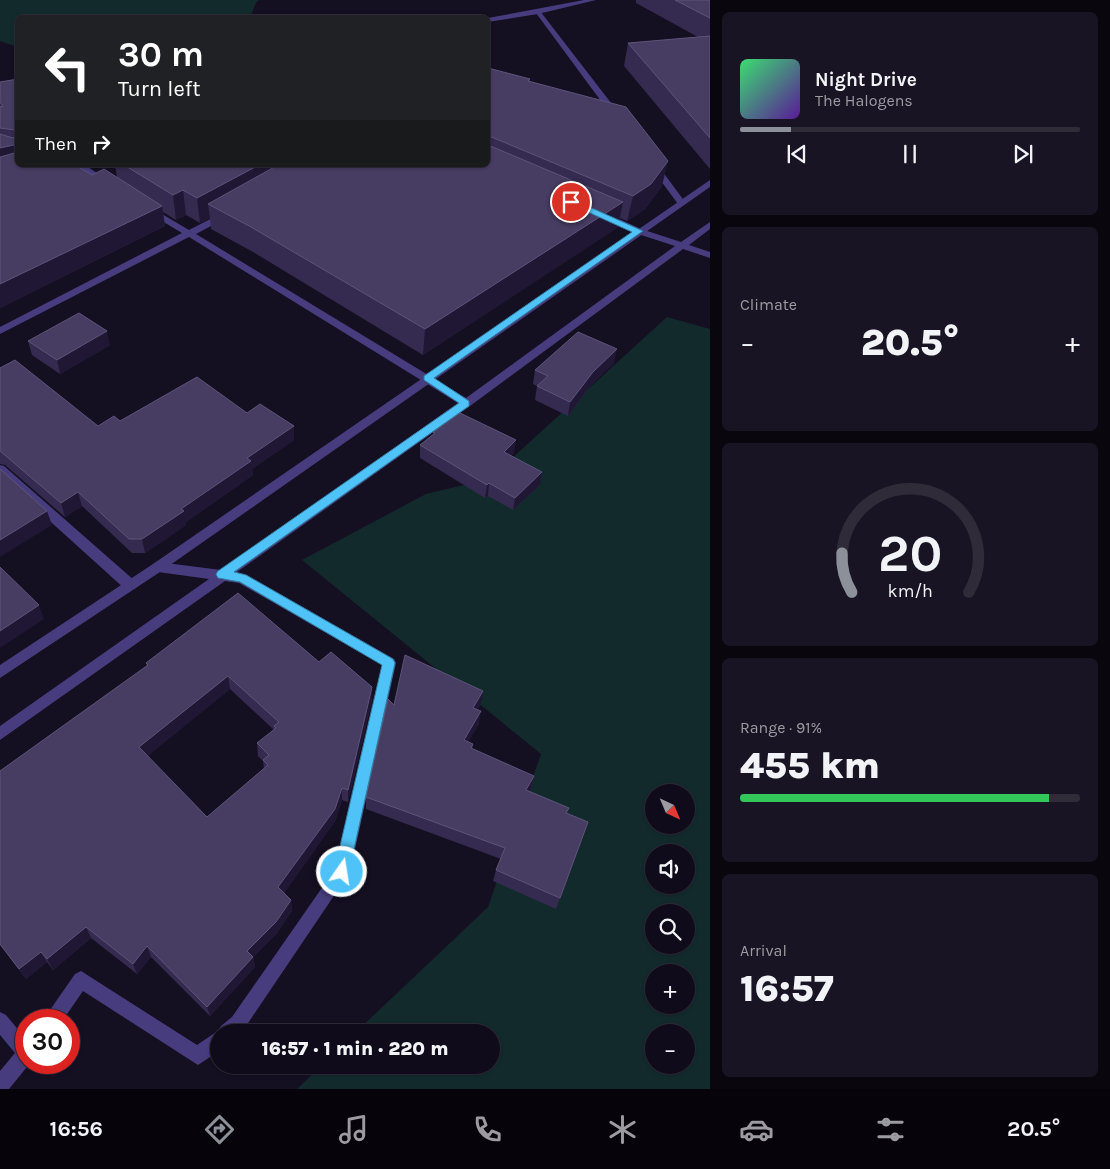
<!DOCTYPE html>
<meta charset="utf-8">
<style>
body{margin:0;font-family:Karla,sans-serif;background:#191423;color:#f1f3f6;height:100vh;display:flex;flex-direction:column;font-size:19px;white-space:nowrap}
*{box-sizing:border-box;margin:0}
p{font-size:16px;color:#9c9ba2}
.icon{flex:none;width:28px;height:28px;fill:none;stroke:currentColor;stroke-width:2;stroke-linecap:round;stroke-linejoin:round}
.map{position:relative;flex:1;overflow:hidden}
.sheet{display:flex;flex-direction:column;gap:12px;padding:12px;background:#09060e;width:400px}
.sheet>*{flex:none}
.top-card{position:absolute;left:15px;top:15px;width:475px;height:152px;border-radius:8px;box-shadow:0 1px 4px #0004,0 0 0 1px #302b39;background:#202124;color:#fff;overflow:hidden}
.needle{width:32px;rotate:136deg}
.fabs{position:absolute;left:645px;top:784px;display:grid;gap:10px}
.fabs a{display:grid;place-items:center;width:50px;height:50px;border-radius:50%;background:#100b1a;box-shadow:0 1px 4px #0004,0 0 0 1px #302b39;font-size:25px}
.speed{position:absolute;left:15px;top:1009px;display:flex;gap:10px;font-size:25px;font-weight:700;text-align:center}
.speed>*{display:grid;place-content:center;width:65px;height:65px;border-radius:50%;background:#100b1a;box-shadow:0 1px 4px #0004,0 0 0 1px #302b39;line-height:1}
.speed .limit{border:8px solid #d22;background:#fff;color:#111}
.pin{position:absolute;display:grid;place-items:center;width:42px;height:42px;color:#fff;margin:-21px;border:2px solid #fff;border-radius:50%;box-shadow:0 1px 5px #0007}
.me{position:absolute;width:55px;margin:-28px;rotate:13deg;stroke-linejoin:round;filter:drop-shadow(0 0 4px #0008)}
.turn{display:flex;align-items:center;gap:18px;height:105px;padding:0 20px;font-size:22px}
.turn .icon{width:65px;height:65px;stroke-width:2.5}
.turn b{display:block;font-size:35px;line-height:42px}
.then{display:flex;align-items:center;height:48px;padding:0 20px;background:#0003;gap:10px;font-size:19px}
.big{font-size:38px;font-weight:800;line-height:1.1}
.sheet .tile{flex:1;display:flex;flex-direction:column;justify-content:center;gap:8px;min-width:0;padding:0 18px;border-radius:8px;background:#191423}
.sheet .dial{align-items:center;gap:0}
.dial svg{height:130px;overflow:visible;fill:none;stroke:#302b39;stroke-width:7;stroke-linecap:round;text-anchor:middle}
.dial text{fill:#f1f3f6;stroke:none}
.song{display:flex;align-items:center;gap:15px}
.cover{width:60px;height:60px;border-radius:8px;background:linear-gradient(135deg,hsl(140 70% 55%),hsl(270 70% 35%))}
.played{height:5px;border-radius:2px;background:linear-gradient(90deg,#8c9099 15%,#302b39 15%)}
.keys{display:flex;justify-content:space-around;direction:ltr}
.heat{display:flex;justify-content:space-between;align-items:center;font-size:28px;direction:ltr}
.charge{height:8px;border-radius:4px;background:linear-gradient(90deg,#34c759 91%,#302b39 0)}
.trip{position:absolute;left:210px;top:1024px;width:290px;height:50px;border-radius:25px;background:#100b1a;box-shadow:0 1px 4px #0004,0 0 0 1px #302b39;font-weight:800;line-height:50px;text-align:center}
.tabs{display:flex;height:80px;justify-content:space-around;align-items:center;background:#06040a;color:#9c9ba2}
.tabs .icon{width:35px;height:35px}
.tabs .active{color:#8c9099}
.tabs b{font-size:22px;color:#f1f3f6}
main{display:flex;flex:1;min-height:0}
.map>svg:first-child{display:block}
.green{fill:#132a2c;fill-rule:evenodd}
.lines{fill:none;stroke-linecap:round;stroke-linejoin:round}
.service{fill:#473d7e;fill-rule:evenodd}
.minor{fill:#473d7e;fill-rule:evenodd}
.tertiary{fill:#473d7e;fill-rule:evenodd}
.wall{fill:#352a4f;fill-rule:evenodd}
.shaded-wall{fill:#201735}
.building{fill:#473c62;stroke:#5e547a;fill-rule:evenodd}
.route{fill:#4fc3f7;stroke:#337fa1}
</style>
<main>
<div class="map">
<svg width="710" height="1089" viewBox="0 0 710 1089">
<rect width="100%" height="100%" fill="#150f22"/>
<!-- green -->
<g class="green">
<polygon points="0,0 260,0 257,1 250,17 18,18 17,47 0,41"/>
<path d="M667,317L710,329V1089H297L322,1065H491V1032H356L488,907L541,754L302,560L426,494L489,479ZM654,792H686V825H654ZM654,852H686V885H654ZM654,912H686V945H654ZM654,972H686V1005H654ZM654,1032H686V1065H654Z"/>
</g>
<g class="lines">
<!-- service -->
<g class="service">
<polygon points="538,10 540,11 618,112 618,116 612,116 536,13 535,12"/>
<polygon points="651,164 657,164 685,202 684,204 678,204 650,166"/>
</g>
<!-- minor -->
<g class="minor">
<polygon points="584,0 596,0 538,14 488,22 488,18"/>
<polygon points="75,165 85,165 110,182 103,184"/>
<polygon points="150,207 189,230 222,213 228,213 228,217 196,234 466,398 675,246 635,233 602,218 602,214 608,214 641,229 681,242 710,222 710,229 689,245 710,252 710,258 683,249 470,406 237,572 247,575 394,659 396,663 350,872 244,1029 240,1032 219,1032 219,1051 198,1065 83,991 63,1020 43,1020 75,974 81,971 197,1045 219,1030 221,1026 232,1017 335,869 382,665 239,583 225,581 0,740 0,726 209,579 158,572 153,570 152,567 153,564 158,562 221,570 458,403 189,237 0,334 0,327 182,233 147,212 147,208"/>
<polygon points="0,465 4,466 135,581 136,585 135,589 125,589 0,476"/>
<polygon points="0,1012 6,1015 26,1039 26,1062 31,1062 9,1089 0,1089 0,1071 15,1053 0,1035"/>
</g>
<!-- tertiary -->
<polygon class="tertiary" points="710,180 710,187 163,570 0,678 0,665 153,564"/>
</g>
<!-- wall -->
<g class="wall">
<polygon points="636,0 710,0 710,169 624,66 628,43 698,37 636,3"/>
<polygon points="488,68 530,79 530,82 662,186 645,209 627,221 620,218 618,227 423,355 253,252 211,229 210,218 200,223 186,215 176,220 163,212 165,226 0,308 0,82 18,79 18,165 92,175 117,177 115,165 488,165"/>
<polygon points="28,341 110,345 60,374 32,355"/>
<polygon points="614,363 590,386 568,416 535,400 537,386 533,384 535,370"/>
<polygon points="0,368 98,426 120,421 247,413 294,426 294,440 252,469 253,475 186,522 186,525 145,553 132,553 82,506 65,517 5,465 0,464"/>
<polygon points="433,432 514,453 511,456 540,485 513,510 488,496 485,498 420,458 420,445 433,435"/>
<path d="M319,662L372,687V700L348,802L342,800L335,821L284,893L291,900L292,911L277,933L253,957L255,967L210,1016L151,957L137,974L91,938L53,970L47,962L26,979L0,945V771L147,666L146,663ZM230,689L274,730L257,743L258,756L263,761L264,769L207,817L147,756Z"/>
<polygon points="481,704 477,710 479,724 468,742 473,744 472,749 534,776 531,788 529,792 569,808 567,813 588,822 556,909 493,881 496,870 501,859 366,809 366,797"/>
</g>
<!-- shaded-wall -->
<g class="shaded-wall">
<polygon points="18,144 18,165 0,169 0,148"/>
<polygon points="668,161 662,186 645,209 627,221 633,196"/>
<polygon points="259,165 305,165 208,204 210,218 200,223 197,198"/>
<polygon points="183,190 186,215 176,220 173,195"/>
<polygon points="623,202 618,227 423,355 425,329"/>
<polygon points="162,206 165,226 0,308 0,284"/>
<polygon points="107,331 110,345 60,374 57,360"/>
<polygon points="617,349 614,363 590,386 568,416 570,402 593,372"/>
<polygon points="294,426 294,440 252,469 253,475 186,522 186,525 145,553 142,539 247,458"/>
<polygon points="516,440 514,453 503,465 504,452"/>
<polygon points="542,472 540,485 513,510 515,498"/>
<polygon points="489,483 488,496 485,498 487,485"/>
<polygon points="78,492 82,506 65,517 61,503"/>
<polygon points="47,511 52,525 0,557 0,540"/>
<polygon points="39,605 44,619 0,648 0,631"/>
<polygon points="228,676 230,689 143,760 139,747"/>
<polygon points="372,687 372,700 348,802 348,790"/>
<polygon points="483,691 481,704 471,721 473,708"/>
<polygon points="481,711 479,724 462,753 464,740"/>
<polygon points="534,776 531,788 523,803 526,790"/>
<polygon points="342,788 342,800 335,821 280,899 278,887"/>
<polygon points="291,900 292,911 277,933 253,957 255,967 210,1016 207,1007 247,951"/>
<polygon points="86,927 91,938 53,970 47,959"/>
<polygon points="147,946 151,957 137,974 133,964"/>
<polygon points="41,952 47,962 26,979 19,969"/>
</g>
<!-- building -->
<g class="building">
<polygon points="675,0 710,0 710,18"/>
<polygon points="710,36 710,138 628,43"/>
<polygon points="488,68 530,79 528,81 626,107 668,161 651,184 633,196 489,136 488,138"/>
<polygon points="18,79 18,144 0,148 0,134 13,138 15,136 15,130 0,128 0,107 3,106 0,102 0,82"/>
<polygon points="488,145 623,202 425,329 251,227 208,204 278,165 488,165"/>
<polygon points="18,152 18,165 75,165 92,175 104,169 162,206 0,284 0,157"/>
<polygon points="124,165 259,165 197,198 183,190 173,195"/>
<polygon points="79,313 107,331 57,360 28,341"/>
<polygon points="578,332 617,349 593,372 570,402 537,386 548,376 535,370"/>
<polygon points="15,360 98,426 114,416 120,421 197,377 247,413 260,404 294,426 247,458 251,461 181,509 184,511 142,539 129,539 78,492 61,503 0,451 0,368"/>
<polygon points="460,413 516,440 504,452 542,472 515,498 489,483 487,485 420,445 435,433 433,432"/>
<polygon points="0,469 47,511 0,540"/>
<polygon points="0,567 39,605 0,631"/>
<path d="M238,593L319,662L331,652L372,687L348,790L342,788L335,809L278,887L291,900L276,922L247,951L253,957L207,1007L147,946L133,964L86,927L47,959L41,952L19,969L0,944V771L148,665L146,663ZM228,676L279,722L274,726L276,728L257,743L269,755L263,760L268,765L207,817L139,747Z"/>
<polygon points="405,655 483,691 473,708 481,711 464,740 473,744 471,748 534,776 526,790 569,808 566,813 588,822 560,898 496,870 505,848 366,797 388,699 394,705"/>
</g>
<!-- route -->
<polygon class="route" points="568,200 574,200 643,231 434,378 469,401 469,406 234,572 246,575 393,659 395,663 349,872 347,877 342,879 337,877 334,872 382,665 240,582 218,578 216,574 218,571 459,403 424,380 424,376 632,232 568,203"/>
</svg>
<div class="fabs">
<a><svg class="needle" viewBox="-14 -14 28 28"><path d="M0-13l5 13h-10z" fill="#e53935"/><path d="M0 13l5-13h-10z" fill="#9c9ba2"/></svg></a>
<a><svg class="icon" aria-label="sound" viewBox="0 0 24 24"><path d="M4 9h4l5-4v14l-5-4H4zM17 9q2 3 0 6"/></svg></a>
<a><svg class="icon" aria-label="search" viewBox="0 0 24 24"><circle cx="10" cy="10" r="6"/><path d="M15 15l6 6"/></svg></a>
<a>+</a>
<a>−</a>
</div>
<div class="speed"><div class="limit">30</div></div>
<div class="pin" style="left:571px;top:202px;background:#d93025"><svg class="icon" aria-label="arrive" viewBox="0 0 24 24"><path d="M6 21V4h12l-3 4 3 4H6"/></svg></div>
<svg class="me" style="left:342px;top:872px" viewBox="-20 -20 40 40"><circle r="17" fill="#4fc3f7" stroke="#fff" stroke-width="3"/><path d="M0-11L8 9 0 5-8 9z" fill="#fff"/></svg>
<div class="trip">16:57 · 1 min · 220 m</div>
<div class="top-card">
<div class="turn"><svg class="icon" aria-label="left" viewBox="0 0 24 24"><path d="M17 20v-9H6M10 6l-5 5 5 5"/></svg><div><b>30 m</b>Turn left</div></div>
<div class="then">Then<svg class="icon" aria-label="right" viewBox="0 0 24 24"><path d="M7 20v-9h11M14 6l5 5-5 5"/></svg></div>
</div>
</div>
<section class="sheet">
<div class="tile">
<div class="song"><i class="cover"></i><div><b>Night Drive</b><p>The Halogens</p></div></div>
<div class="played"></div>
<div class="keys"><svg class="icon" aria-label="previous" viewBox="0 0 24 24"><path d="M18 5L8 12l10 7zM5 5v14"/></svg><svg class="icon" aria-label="pause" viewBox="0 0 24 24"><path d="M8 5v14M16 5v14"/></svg><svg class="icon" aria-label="next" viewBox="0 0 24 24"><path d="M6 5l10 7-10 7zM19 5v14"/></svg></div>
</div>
<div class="tile"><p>Climate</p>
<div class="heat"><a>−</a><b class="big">20.5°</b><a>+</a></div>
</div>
<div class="tile dial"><svg viewBox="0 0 100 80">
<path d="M14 69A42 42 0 1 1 86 69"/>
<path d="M14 69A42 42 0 0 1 8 45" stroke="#8c9099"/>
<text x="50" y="56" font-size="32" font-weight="700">20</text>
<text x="50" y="72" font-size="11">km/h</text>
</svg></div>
<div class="tile"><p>Range · 91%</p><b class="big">455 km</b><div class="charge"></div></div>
<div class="tile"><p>Arrival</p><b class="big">16:57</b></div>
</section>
</main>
<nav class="tabs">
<b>16:56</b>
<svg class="icon active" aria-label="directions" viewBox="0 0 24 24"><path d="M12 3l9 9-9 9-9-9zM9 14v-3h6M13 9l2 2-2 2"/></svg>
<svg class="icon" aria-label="music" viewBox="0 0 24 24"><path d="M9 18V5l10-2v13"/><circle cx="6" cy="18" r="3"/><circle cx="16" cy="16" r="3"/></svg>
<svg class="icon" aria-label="phone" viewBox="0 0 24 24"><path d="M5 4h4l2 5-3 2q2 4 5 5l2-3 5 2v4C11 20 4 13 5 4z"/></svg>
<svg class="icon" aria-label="climate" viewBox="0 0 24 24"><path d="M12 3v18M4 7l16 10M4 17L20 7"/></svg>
<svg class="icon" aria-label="car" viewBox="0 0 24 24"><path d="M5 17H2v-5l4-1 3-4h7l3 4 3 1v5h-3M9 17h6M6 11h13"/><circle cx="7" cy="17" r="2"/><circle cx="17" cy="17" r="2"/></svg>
<svg class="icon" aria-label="filters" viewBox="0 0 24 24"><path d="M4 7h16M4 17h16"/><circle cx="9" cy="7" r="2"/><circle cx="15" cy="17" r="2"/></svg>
<b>20.5°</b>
</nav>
